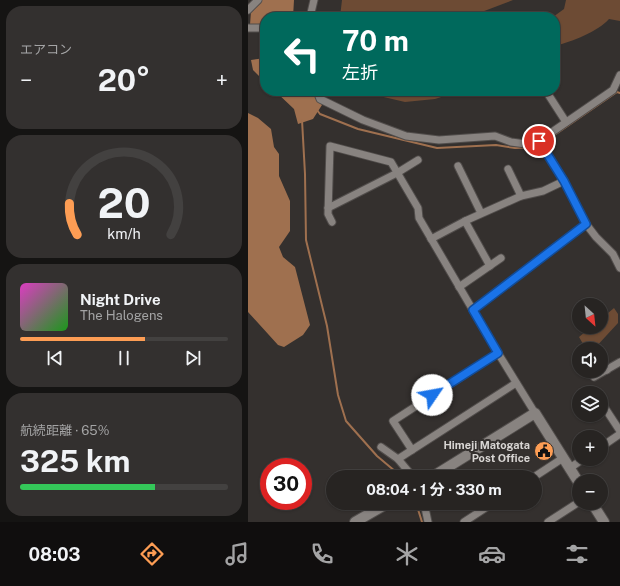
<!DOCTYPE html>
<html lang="ja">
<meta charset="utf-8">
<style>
body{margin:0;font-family:"Public Sans","Noto Sans JP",sans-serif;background:#33302f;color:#f1f3f6;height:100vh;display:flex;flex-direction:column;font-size:15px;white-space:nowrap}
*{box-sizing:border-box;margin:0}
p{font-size:13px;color:#a4a4a5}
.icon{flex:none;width:22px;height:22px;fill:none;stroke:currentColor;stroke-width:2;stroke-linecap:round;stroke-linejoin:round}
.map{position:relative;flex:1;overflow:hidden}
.panel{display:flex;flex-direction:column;gap:6px;padding:6px;background:#151413;width:248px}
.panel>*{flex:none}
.banner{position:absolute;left:12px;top:12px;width:300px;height:84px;border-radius:16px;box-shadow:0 1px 3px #0004,0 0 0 1px #434140;background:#00695c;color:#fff;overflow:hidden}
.needle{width:26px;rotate:153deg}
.controls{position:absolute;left:324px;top:298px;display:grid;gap:8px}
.controls a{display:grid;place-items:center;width:36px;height:36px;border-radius:50%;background:#272422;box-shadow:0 1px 3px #0004,0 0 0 1px #434140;font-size:20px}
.speed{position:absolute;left:12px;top:458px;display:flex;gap:8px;font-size:20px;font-weight:700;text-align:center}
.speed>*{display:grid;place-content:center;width:52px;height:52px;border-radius:50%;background:#272422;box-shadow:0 1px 3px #0004,0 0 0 1px #434140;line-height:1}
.speed .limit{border:6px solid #d22;background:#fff;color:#111}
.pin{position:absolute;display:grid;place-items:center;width:34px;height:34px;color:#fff;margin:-17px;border:2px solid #fff;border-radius:50%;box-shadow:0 1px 4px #0007}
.me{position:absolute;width:44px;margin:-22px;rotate:57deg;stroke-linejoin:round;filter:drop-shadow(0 0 3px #0008)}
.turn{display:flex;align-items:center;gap:14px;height:84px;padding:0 16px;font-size:18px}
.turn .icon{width:52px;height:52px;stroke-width:2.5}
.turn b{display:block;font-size:28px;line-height:34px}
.big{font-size:30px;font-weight:700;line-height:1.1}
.panel .widget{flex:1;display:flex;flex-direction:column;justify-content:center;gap:6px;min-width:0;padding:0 14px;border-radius:16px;background:#33302f}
.panel .dial{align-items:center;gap:0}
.dial svg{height:104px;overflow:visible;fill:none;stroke:#434140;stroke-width:7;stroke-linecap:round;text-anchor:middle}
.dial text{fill:#f1f3f6;stroke:none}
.song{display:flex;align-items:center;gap:12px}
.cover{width:48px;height:48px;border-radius:6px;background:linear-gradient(135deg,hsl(310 70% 55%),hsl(120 70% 35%))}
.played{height:4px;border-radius:2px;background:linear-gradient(90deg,#fd9d54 60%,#434140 60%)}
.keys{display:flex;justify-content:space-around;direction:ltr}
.heat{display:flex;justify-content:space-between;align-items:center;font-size:22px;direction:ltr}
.charge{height:6px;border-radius:3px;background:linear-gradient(90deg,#34c759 65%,#434140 0)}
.trip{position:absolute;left:78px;top:470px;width:216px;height:40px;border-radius:20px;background:#272422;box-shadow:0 1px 3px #0004,0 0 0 1px #434140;font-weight:700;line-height:40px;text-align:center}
.dock{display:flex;height:64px;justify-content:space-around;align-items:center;background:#100e0e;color:#a4a4a5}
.dock .icon{width:28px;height:28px}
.dock .on{color:#fd9d54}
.dock b{font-size:18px;color:#f1f3f6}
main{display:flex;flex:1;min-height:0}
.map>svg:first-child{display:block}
.green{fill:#6d4b34}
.water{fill:#9f704f}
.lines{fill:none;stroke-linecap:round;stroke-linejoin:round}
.stream{stroke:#9f704f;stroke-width:2}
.street-casing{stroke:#514d4b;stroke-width:9}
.secondary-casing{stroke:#514d4b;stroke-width:12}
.street{stroke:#888380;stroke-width:7}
.secondary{stroke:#888380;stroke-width:10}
.route-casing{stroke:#114b97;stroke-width:10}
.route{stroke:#1a73e8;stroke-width:7}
.labels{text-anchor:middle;stroke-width:4;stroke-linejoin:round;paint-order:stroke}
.poi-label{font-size:11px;font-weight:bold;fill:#d8d5d3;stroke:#34302e;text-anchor:end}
</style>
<main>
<section class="panel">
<div class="widget"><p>エアコン</p>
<div class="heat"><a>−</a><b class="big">20°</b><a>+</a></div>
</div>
<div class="widget dial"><svg viewBox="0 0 100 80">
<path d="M14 69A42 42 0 1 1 86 69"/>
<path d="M14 69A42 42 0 0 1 8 45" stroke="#fd9d54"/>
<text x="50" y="56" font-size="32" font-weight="700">20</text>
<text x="50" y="72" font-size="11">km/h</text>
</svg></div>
<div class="widget">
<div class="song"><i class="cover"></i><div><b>Night Drive</b><p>The Halogens</p></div></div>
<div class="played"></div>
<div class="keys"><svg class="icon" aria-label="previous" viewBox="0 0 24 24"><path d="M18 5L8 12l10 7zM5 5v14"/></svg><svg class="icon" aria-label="pause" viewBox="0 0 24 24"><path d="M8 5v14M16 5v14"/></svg><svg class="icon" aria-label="next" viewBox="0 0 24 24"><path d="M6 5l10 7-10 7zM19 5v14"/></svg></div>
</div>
<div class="widget"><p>航続距離 · 65%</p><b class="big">325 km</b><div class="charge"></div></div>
</section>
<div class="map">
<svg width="372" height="522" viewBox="0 0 372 522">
<rect width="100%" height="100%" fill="#34302e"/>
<!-- green -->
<g class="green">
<polygon points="94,0 265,0 231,13 232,17 92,17"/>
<path d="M318,0H372V21L361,19C349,32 325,41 307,46V17H305L316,9Z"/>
<polygon points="110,91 212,91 187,99 157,102"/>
<polygon points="366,308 370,314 370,323 346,349 338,349 331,337 343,327 353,327 353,319"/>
</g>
<!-- water -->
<g class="water">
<polygon points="14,0 46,0 45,17 17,17 17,25 2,25 3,11"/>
<polygon points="17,58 17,82 5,70 3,60"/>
<polygon points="27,91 65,91 74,105 65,119 50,124 46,109"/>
<polygon points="0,113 10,118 23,129 26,147 31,154 31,176 42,201 42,231 31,247 35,257 47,267 62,325 55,335 36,347 30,345 0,312"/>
</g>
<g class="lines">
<!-- stream -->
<g class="stream">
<polyline points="69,110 72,114 110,129 189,148 248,145 267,148 289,147 369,92 372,93"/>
<polyline points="54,120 57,174 58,240 79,326 90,395 98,421 129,456 154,477"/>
<polyline points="168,503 174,522"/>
</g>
<!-- street casing -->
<g class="street-casing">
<g id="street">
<polyline points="0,10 10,0"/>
<polyline points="62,17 66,0"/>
<polyline points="0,28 17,28"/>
<polyline points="69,91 72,99 115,120 158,136 191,140 247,136 263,142 278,144 291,141 365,90 372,75"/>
<polyline points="298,91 318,122"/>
<polyline points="291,141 316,181 338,224 348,237 365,254 372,268"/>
<polyline points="210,166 233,213"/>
<polyline points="260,169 273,196"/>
<polyline points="80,208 149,173 170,160"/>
<polyline points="217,221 273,196 295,191 316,181"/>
<polyline points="84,222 80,214 82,146 143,162 170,208 171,218 250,353 287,413"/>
<polyline points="183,239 217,221 242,266"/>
<polyline points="211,287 253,258"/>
<polyline points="225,310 338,224"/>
<polyline points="353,361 359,370"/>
<polyline points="346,377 372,362"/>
<polyline points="353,402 372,431"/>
<polyline points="133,447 150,459 165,477"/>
<polyline points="353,447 372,434"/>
<polyline points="164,450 145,421 250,353"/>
<polyline points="150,459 268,383"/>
<polyline points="322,468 335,459"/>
<polyline points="286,477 315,458"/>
<polyline points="176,503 180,522"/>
<polyline points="216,522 245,503"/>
<polyline points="300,522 331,502"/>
</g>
</g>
<!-- secondary casing -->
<g class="secondary-casing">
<g id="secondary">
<polyline points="184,477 287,413 331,483"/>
<polyline points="344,503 356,522"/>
<polyline points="107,522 140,503"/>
</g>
</g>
<!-- street -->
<use href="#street" class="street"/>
<!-- secondary -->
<use href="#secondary" class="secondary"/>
</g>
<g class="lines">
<!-- route casing -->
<g class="route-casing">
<polyline id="route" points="184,395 250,353 225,310 338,224 316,181 291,141"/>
</g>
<!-- route -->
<use href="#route" class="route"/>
</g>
<!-- icons -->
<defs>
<g id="civic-disc" transform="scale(1)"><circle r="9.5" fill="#fd9d54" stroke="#34302e"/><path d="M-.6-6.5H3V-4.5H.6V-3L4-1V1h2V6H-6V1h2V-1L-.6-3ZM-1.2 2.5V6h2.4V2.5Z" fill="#111"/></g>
</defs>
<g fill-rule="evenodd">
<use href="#civic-disc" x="296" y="451"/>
</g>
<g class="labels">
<!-- poi labels -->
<g class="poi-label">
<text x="282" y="449">Himeji Matogata<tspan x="282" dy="13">Post Office</tspan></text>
</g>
</g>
</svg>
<div class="controls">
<a><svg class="needle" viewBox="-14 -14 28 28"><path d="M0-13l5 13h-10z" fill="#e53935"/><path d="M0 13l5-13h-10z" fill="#a4a4a5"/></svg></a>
<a><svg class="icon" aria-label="sound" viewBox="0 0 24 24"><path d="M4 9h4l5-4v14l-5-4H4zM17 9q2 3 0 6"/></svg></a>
<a><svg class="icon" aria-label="layers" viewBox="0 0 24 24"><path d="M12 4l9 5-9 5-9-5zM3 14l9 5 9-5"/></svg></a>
<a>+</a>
<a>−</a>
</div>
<div class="speed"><div class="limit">30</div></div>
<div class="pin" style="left:291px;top:141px;background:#d93025"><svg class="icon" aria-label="arrive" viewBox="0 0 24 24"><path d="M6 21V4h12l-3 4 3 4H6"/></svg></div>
<svg class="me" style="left:184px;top:395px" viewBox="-20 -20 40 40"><circle r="19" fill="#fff"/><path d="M0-13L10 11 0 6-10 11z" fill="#1a73e8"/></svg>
<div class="trip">08:04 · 1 分 · 330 m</div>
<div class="banner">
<div class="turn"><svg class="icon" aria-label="left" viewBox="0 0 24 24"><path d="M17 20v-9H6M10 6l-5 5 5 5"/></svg><div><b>70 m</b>左折</div></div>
</div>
</div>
</main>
<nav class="dock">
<b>08:03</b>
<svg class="icon on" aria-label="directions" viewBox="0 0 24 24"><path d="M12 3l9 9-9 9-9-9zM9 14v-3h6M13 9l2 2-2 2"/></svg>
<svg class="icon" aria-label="music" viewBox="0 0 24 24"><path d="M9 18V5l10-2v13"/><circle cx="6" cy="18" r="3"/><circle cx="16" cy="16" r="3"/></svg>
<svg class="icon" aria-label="phone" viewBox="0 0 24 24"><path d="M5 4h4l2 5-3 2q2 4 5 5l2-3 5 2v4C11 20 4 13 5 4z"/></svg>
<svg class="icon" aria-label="climate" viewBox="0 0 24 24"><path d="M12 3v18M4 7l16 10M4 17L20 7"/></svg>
<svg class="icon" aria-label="car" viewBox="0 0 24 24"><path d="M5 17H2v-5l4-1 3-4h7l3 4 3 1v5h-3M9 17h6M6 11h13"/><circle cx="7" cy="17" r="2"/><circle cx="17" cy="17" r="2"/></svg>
<svg class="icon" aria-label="filters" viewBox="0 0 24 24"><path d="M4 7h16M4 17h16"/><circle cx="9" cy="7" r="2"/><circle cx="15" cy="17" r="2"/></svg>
</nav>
